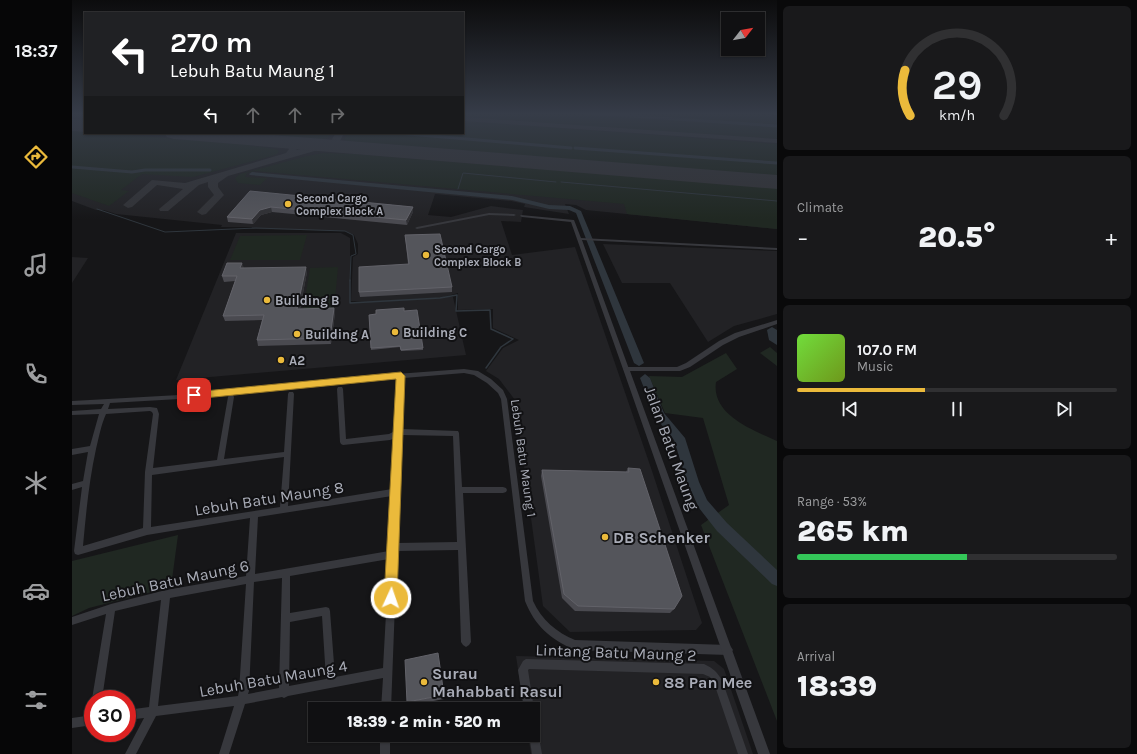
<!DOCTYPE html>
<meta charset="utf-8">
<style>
body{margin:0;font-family:Karla,sans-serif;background:#19191b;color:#f1f3f6;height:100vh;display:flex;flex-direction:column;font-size:15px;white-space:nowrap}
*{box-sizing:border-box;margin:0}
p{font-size:13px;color:#9c9d9f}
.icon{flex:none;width:22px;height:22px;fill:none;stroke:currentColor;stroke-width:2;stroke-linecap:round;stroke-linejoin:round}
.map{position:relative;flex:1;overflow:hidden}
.panel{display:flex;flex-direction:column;gap:6px;padding:6px;background:#09090a;width:360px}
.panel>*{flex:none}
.top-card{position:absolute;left:12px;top:12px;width:380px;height:122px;border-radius:0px;box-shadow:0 1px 3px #0004,0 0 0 1px #303032;background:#202124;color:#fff;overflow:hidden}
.needle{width:26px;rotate:59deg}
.buttons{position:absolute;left:649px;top:12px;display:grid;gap:8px}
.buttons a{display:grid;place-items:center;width:44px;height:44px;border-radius:0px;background:#101012;box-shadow:0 1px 3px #0004,0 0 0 1px #303032;font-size:20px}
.speed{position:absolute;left:12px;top:690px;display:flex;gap:8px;font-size:20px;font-weight:700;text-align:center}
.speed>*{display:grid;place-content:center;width:52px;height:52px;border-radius:50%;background:#101012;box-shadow:0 1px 3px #0004,0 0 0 1px #303032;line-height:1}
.speed .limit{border:6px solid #d22;background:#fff;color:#111}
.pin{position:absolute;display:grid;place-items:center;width:34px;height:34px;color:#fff;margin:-17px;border-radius:8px;box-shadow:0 2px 6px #0006}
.me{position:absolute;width:44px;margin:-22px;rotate:3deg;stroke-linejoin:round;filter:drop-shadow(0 0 3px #0008)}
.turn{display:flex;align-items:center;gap:14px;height:84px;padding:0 20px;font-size:18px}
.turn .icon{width:52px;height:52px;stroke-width:2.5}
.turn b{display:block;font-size:28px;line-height:34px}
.lanes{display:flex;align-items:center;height:38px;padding:0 20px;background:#0003;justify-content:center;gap:20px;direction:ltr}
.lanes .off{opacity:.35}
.big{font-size:30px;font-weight:800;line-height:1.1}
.panel .widget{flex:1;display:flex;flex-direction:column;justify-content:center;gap:6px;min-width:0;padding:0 14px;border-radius:6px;background:#19191b}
.panel .dial{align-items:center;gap:0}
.dial svg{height:104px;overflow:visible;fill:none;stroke:#303032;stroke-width:7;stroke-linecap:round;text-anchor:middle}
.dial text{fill:#f1f3f6;stroke:none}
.song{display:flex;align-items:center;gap:12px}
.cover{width:48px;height:48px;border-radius:6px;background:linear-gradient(135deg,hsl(100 70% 55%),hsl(80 70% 35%))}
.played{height:4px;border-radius:2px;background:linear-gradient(90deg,#ebba3b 40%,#303032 40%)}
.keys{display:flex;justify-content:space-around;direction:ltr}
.heat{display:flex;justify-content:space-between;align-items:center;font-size:22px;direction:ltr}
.charge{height:6px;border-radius:3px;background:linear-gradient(90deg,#34c759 53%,#303032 0)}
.trip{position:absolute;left:236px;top:702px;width:232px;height:40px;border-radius:0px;background:#101012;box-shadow:0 1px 3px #0004,0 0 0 1px #303032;font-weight:800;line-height:40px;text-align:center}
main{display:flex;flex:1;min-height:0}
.menu{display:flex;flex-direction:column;width:72px;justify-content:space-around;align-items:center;background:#060607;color:#9c9d9f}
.menu .icon{width:28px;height:28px}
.menu .on{color:#ebba3b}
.menu b{font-size:18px;color:#f1f3f6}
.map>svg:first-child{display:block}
.built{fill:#222225}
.green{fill:#202822}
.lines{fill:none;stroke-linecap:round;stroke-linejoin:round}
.stream-far1{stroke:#2f363d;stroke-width:1}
.stream{stroke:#2f363d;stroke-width:1.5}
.canal{stroke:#2f363d;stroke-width:3}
.river{fill:#2f363d;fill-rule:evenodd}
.taxiway{fill:#323337;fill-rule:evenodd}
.runway{fill:#323337;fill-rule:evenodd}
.minor{fill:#37383d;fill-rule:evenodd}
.tertiary{fill:#37383d;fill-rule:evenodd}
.wall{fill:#4a4a50}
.shaded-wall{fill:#313135}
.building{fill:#54555b;stroke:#626269}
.route{fill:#ebba3b;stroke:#997926}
.poi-dot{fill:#ebba3b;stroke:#111113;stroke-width:1.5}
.labels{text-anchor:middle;stroke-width:4;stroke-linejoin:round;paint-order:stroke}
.far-poi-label{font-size:11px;font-weight:bold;fill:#a9acb7;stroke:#111113;text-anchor:start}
.poi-label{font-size:13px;font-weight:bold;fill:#a9acb7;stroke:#111113;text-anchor:start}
.street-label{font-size:13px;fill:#a9acb7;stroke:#111113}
.near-street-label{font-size:16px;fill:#a9acb7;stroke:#111113}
.near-poi-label{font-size:16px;font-weight:bold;fill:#a9acb7;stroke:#111113;text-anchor:start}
</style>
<main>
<nav class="menu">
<b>18:37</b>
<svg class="icon on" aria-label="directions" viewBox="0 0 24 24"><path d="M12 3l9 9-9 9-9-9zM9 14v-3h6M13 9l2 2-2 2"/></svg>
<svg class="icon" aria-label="music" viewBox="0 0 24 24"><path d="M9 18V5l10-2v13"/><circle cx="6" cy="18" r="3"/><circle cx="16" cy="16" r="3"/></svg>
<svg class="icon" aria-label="phone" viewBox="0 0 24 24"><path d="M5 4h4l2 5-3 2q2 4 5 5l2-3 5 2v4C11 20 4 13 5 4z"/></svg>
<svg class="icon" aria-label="climate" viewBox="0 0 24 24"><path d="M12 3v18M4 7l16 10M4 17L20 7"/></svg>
<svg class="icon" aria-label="car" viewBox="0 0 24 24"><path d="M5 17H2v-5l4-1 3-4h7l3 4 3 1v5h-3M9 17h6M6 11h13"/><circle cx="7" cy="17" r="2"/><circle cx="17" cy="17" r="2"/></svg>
<svg class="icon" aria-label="filters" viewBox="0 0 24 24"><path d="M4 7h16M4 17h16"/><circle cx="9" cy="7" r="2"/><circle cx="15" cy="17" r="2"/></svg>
</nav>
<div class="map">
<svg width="705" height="754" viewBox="0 0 705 754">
<rect width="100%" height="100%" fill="#161618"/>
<!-- built -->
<g class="built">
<polygon points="0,113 13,113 13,133 391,133 391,113 698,113 700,116 705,117 705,229 514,210 504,205 493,204 497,214 452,207 453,204 439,201 363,194 356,215 379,217 419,206 451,210 449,222 429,221 440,255 503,247 580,471 630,623 624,630 498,632 471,606 443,400 427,379 414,371 431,348 447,340 421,328 421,309 386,310 386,293 372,297 381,297 394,355 104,380 164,233 269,233 278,238 278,302 295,301 279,301 281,257 286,254 286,244 282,235 273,231 179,229 180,227 149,227 150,225 44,214 32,210 24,210 0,201"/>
<polygon points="531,244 705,251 705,314 662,326 636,342 598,283 550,283"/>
<polygon points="0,257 16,258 0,283"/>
<polygon points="444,656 642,661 652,669 681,754 459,754 456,735 461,735 461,709 452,709"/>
</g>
<!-- green -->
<g class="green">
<polygon points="391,113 698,113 700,116 705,117 705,139 410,119 393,116"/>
<polygon points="391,121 705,144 705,176 274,141 272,139 276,133 391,133"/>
<polygon points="0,130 13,131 13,133 36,133 175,145 204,149 207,151 205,154 196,157 121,177 70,174 49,190 57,191 37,206 0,193"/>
<polygon points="171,133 260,133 255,138 250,139"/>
<polygon points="252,153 283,154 705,188 705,229 555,214 552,204 183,171 175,173 173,177 195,178 188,185 166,183 163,178 168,174 235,156"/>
<polygon points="235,235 228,260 158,260 168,236"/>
<polygon points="266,267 262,311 231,312 238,268"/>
<polygon points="698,347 705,353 705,366 688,353"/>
<path d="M654,353L665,369L644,382C639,415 681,430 705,441V721L629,525L657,505L631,418L593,413L577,376L610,377Z"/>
<polygon points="106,535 99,587 17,608 0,616 0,561"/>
</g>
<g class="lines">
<!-- stream-far1 -->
<g class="stream-far1">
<polyline points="489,182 705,201"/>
<polyline points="386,189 391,173 484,182"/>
<polyline points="25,209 93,232 184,228 273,231 281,235 284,254 279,256 278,281"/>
</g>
<!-- stream -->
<polyline class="stream" points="278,280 278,303 368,298 385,295 384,311 418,310 419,329 441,339 429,347 414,368"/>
<!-- canal -->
<g class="canal">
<polyline points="515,113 705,126"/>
<polyline points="325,133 499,148"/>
<polyline points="503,148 705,163"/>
<polyline points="0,167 60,172 73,170 138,170"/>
</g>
<!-- river -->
<g class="river">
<polygon points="180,172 440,196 477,205 498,206 509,211 572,363 567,366 562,363 504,213 497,210 477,209 440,200 178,175 177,174"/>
<polygon points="700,327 705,330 705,345 697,340 695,330"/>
<polygon points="573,374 578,378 592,413 613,438 627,482 635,500 655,523 705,570 705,586 700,584 645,531 627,508 615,482 602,440 584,418 568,378"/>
</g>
<!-- taxiway -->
<g class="taxiway">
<polygon points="391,117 705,139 705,143 391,121"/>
<polygon points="264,133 272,133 268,141 285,146 285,150 268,147 246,150 156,176 146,183 146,187 152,195 134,214 130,215 125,212 142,195 136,187 136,182 127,185 96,211 88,211 87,209 111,189 85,185 60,207 56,208 51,205 80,180 113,183 214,153 217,149 213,145 208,144 208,140 219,141 225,150 245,144 261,144 260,139"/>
</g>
<!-- runway -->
<g class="runway">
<polygon points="0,119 13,120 13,132 0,131"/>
<polygon points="92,133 175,133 705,175 705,189 102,139 95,137"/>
</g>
<!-- minor -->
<g class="minor">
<polygon points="700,113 705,113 705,115 700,114"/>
<polygon points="417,213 442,214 444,215 442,216 417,215 345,229 343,228 345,227"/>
<polygon points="449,215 502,220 509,238 705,248 705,250 510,240 557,369 554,371 551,369 499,222 450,217 448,216"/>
<path d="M392,369L406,371L419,379L431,390L435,399L461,601C469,619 485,633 503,640L656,645L659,647L661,650L659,653L656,655L503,650C478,639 463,626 453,601L429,399L426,393L415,383L402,375L392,373L332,378L330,429L386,431L387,433L390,487H431L434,488L435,490L434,492L431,493H391L399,642L397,645L394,647L391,645L389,642L386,550L325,551L319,709H309L311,678L216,696L212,698L210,697L173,704L157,754H147L162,706L84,716L64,754H53L72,718L55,720V710L77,707L89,600L43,611L30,699H21V701L20,699L34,614L0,625V617L39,604L94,590L174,576L178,518L75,535L6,555L3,554L2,551L10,487L0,490V484L11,481L16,452L0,455V449L18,446L27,414L0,415V411L29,409L32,404L0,405V401L107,395L256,379ZM326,378L323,431L317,434L274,439L271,389L270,387H266L265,389L268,442L269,444L271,445L318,440L323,438L320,489L216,506L222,394L221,392H217L216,394L212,452L152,459L162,397L161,395H157L156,397L145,460L81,468L87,414L85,408L78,407L36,409L38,403L107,399L256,383ZM78,411L80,412L81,414L73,472L71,528L11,546C14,513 17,481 24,449C27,437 29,425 34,414ZM330,435L381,436L385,542L325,543ZM212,457L208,507L79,527L80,475ZM320,496L317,551L183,574L186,517ZM317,559L311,668L263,677L258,611L257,608L254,607L218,613V576ZM210,578L207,688L176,694L177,691L182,582ZM174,584L167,691L166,696L86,706L98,598ZM250,616L254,679L217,686L218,622Z"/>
<path d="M454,659L632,664C642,669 644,671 650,680L676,754H666L643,686L638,677L631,674L457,669L456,670L462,709L461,711V709H452L446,670L451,661Z"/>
<polygon points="21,715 21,725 0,728 0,718"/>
<polygon points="461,726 465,727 466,731 470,754 460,754 457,735 461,735"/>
<rect x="308" y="735" width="10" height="19"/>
</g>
<!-- tertiary -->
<polygon class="tertiary" points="705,320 705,324 667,337 651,345 618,367 608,371 558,371 698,754 686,754 551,369 554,367 605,367 614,363 647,341 663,333"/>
</g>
<!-- wall -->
<g class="wall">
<polygon points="178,191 341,207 341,212 335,225 200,212 189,215 181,224 156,222 155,217"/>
<polygon points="333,235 380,287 380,292 288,297 287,292 336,264"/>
<polygon points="172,268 235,272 228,309 262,308 263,313 259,344 186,346 185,340 190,320 153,321 151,316 163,281 152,282 150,276"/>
<polygon points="332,311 351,348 351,350 329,351 328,347 299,350 297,315"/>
<polygon points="556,468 602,609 598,613 503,611 490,598 469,476 470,470 554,472"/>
<polygon points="372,695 372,699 335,706 335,702"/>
</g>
<!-- shaded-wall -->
<g class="shaded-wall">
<polygon points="199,207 200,212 189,215 181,224 180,219 188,210"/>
<polygon points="341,207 341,212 335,225 334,220"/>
<polygon points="170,263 172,268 168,268"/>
<polygon points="234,267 235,272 227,314 225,309"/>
<polygon points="262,308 263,313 259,344 258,338"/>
</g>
<!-- building -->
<g class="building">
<polygon points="178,191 341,207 334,220 199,207 188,210 180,219 155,217"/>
<polygon points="368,234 380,287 287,292 287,267 337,264 333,235"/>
<polygon points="155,263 170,263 168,268 234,267 225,309 262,308 258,338 185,340 192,315 151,316 165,276 150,276"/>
<polygon points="332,308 332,311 345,310 351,348 329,350 328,346 299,348 297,315 304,314 304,310"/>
<polygon points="556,468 568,469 610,596 602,609 506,606 492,594 470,470 557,472"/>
<polygon points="366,653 372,695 335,702 333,660"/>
</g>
<!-- sky -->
<linearGradient id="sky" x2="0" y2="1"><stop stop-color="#0c0c0d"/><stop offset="0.52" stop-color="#363c48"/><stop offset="1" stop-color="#363c48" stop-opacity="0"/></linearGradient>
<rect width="705" height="219" fill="url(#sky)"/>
<!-- route -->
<polygon class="route" points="329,372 333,376 325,598 323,603 319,605 314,603 312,598 324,379 122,399 117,395 122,392"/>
<!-- markers -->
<g class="poi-dot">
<circle cx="216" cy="204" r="4"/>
<circle cx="354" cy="255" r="4"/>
<circle cx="195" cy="300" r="4"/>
<circle cx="323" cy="332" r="4"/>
<circle cx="225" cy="334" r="4"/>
<circle cx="209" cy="360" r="4"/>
<circle cx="533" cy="537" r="4"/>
<circle cx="352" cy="682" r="4"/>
<circle cx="584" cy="682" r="4"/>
</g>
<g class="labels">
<!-- far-poi labels -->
<g class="far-poi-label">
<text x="224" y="202">Second Cargo<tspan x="224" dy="13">Complex Block A</tspan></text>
<text x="362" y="253">Second Cargo<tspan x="362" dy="13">Complex Block B</tspan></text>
</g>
<!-- poi labels -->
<g class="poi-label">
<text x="203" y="305">Building B</text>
<text x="331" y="337">Building C</text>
<text x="233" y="339">Building A</text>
<text x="217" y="365">A2</text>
</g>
<!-- street labels -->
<g class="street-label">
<text transform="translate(452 458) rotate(82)" y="5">Lebuh Batu Maung 1</text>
</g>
<!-- near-street labels -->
<g class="near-street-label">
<text transform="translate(600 448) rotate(70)" y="6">Jalan Batu Maung</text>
<text transform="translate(197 498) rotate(-9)" y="6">Lebuh Batu Maung 8</text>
<text transform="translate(103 580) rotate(-12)" y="6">Lebuh Batu Maung 6</text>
<text transform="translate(544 652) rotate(2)" y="6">Lintang Batu Maung 2</text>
<text transform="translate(201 678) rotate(-10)" y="6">Lebuh Batu Maung 4</text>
</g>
<!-- near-poi labels -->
<g class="near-poi-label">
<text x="541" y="543">DB Schenker</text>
<text x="360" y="679">Surau<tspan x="360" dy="18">Mahabbati Rasul</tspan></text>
<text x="592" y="688">88 Pan Mee</text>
</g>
</g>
</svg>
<div class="buttons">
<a><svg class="needle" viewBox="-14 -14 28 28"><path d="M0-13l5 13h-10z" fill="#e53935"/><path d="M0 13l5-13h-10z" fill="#9c9d9f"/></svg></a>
</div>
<div class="speed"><div class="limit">30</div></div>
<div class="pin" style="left:122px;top:395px;background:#d93025"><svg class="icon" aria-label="arrive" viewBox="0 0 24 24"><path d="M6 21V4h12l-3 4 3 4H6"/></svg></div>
<svg class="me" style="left:319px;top:598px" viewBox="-20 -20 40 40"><circle r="17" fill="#ebba3b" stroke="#fff" stroke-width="3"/><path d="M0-11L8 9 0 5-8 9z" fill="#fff"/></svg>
<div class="trip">18:39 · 2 min · 520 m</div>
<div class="top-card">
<div class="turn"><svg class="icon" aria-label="left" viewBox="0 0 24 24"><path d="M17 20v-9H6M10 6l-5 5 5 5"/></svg><div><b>270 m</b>Lebuh Batu Maung 1</div></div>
<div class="lanes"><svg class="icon" aria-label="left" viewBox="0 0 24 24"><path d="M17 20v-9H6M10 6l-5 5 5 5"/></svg><svg class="icon off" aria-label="ahead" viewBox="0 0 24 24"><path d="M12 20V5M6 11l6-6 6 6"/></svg><svg class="icon off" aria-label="ahead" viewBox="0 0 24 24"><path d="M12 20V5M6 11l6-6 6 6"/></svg><svg class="icon off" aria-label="right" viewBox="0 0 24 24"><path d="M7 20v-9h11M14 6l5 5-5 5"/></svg></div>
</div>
</div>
<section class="panel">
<div class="widget dial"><svg viewBox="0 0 100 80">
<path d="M14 69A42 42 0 1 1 86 69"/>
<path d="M14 69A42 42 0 0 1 10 34" stroke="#ebba3b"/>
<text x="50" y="56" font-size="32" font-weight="700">29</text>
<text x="50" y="72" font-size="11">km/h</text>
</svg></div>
<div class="widget"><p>Climate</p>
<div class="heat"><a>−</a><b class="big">20.5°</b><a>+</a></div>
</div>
<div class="widget">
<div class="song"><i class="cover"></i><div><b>107.0 FM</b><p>Music</p></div></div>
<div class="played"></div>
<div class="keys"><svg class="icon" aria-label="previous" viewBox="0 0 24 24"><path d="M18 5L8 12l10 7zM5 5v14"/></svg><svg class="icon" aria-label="pause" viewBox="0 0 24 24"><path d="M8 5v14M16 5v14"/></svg><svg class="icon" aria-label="next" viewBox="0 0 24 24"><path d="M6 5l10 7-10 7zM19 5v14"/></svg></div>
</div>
<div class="widget"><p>Range · 53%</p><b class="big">265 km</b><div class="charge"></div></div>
<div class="widget"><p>Arrival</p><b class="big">18:39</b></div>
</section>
</main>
